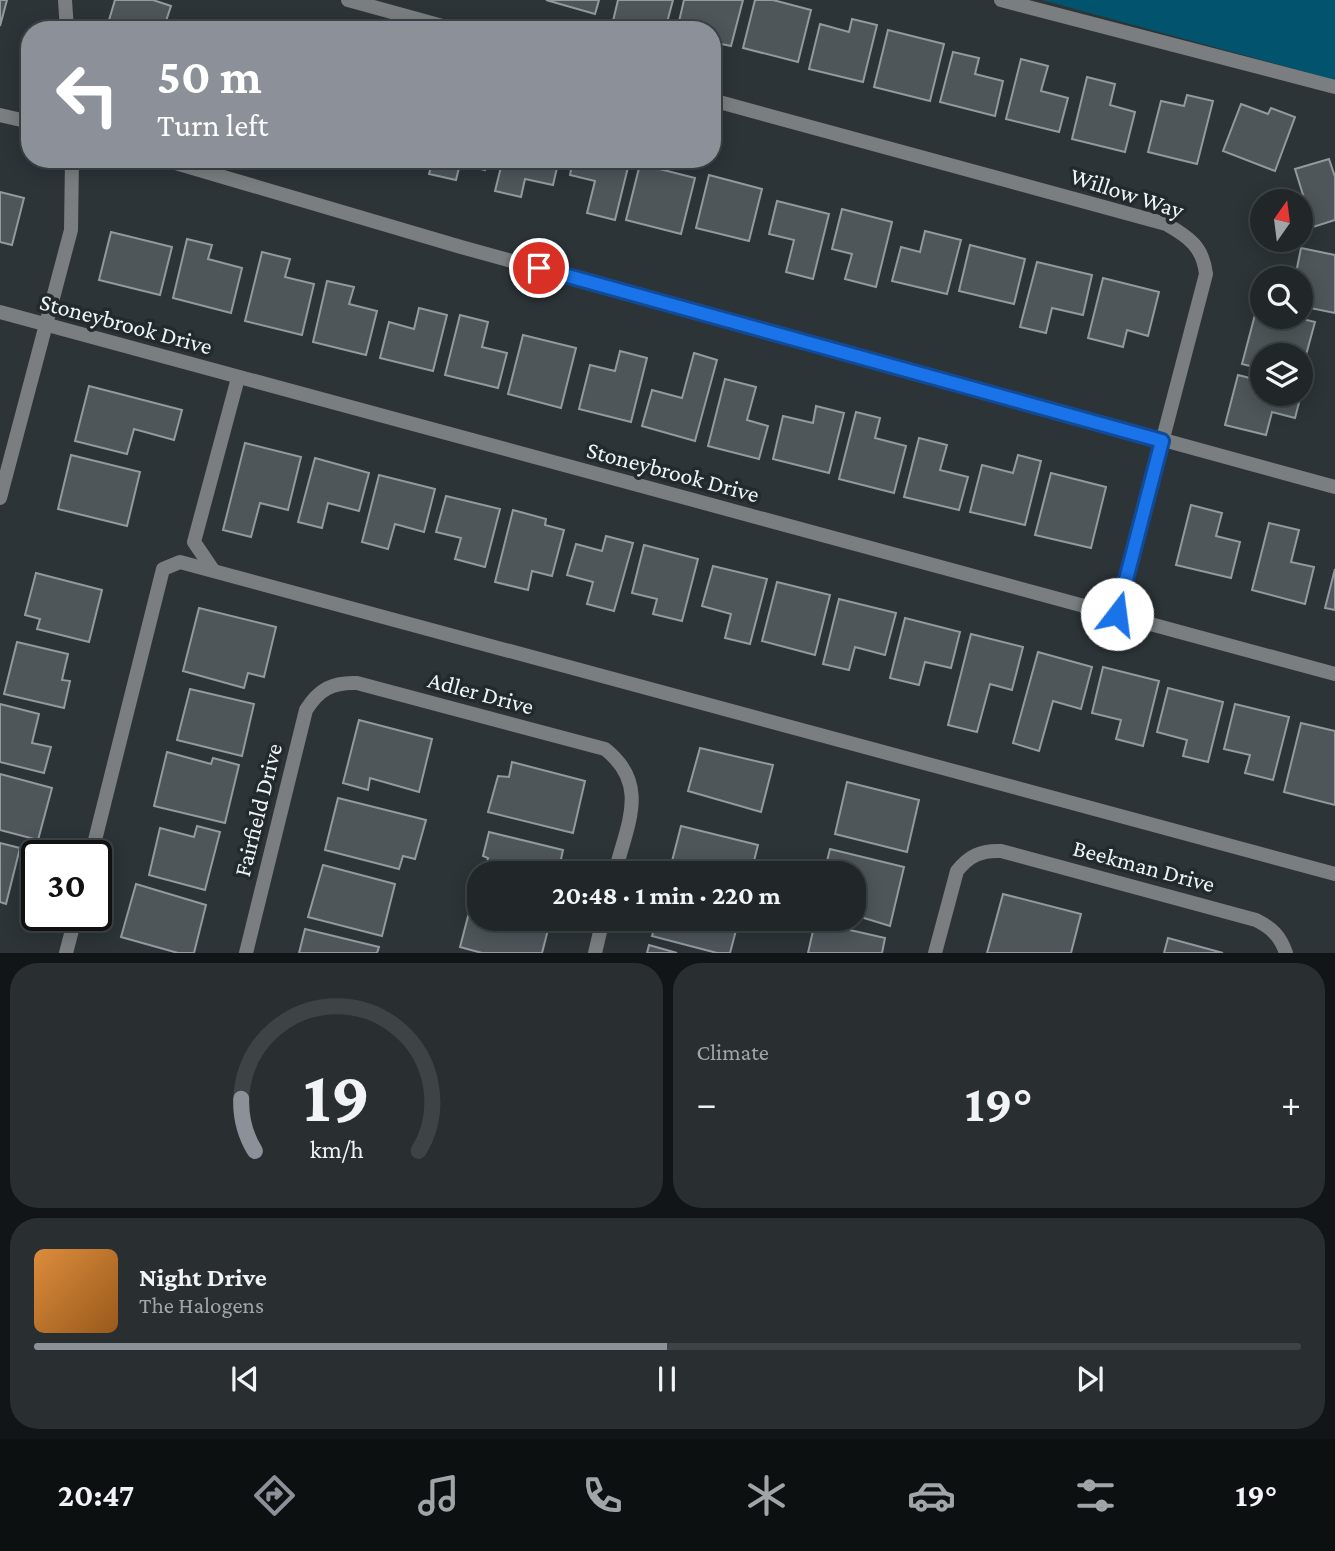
<!DOCTYPE html>
<meta charset="utf-8">
<style>
body{margin:0;font-family:"Crimson Pro",serif;background:#292f31;color:#f1f3f6;height:100vh;display:flex;flex-direction:column;font-size:26px;white-space:nowrap}
*{box-sizing:border-box;margin:0}
p{font-size:23px;color:#a2a5a8}
.icon{flex:none;width:38px;height:38px;fill:none;stroke:currentColor;stroke-width:2;stroke-linecap:round;stroke-linejoin:round}
.map{position:relative;height:953px;overflow:hidden}
.side{display:flex;flex-direction:column;gap:10px;padding:10px;background:#121517;flex:1}
.side>*{flex:none}
.guide{position:absolute;left:21px;top:21px;width:700px;height:147px;border-radius:28px;box-shadow:0 4px 18px #0003,0 0 0 2px #3e4446;background:#8c9099;color:#fff;overflow:hidden}
.needle{width:46px;rotate:14deg}
.fabs{position:absolute;left:1250px;top:189px;display:grid;gap:14px}
.fabs a{display:grid;place-items:center;width:63px;height:63px;border-radius:50%;background:#212729;box-shadow:0 4px 18px #0003,0 0 0 2px #3e4446;font-size:35px}
.speed{position:absolute;left:21px;top:840px;display:flex;gap:14px;font-size:35px;font-weight:700;text-align:center}
.speed>*{display:grid;place-content:center;width:91px;height:91px;border-radius:50%;background:#212729;box-shadow:0 4px 18px #0003,0 0 0 2px #3e4446;line-height:1}
.speed .limit{border:4px solid #111;border-radius:10px;background:#fff;color:#111}
.pin{position:absolute;display:grid;place-items:center;width:60px;height:60px;color:#fff;margin:-30px;border:4px solid #fff;border-radius:50%;box-shadow:0 2px 7px #0007}
.me{position:absolute;width:77px;margin:-38px;rotate:15deg;stroke-linejoin:round;filter:drop-shadow(0 0 5px #0008)}
.turn{display:flex;align-items:center;gap:24px;height:147px;padding:0 21px;font-size:32px}
.turn .icon{width:91px;height:91px;stroke-width:2.5}
.turn b{display:block;font-size:49px;line-height:60px}
.big{font-size:52px;font-weight:700;line-height:1.1}
.side .widget{flex:1;display:flex;flex-direction:column;justify-content:center;gap:10px;min-width:0;padding:0 24px;border-radius:28px;background:#292f31}
.side .dial{align-items:center;gap:0}
.dial svg{height:182px;overflow:visible;fill:none;stroke:#3e4446;stroke-width:7;stroke-linecap:round;text-anchor:middle}
.dial text{fill:#f1f3f6;stroke:none}
.song{display:flex;align-items:center;gap:21px}
.cover{width:84px;height:84px;border-radius:10px;background:linear-gradient(135deg,hsl(30 70% 55%),hsl(30 70% 35%))}
.played{height:7px;border-radius:4px;background:linear-gradient(90deg,#8c9099 50%,#3e4446 50%)}
.keys{display:flex;justify-content:space-around;direction:ltr}
.heat{display:flex;justify-content:space-between;align-items:center;font-size:38px;direction:ltr}
.side .tiles{flex:1;display:grid;gap:10px;grid-template-columns:1fr 1fr}
.widget:last-child{grid-column:span 2}
.trip{position:absolute;left:467px;top:861px;width:399px;height:70px;border-radius:28px;background:#212729;box-shadow:0 4px 18px #0003,0 0 0 2px #3e4446;font-weight:700;line-height:70px;text-align:center}
.dock{display:flex;height:112px;justify-content:space-around;align-items:center;background:#0d1010;color:#a2a5a8}
.dock .icon{width:49px;height:49px}
.dock .current{color:#8c9099}
.dock b{font-size:32px;color:#f1f3f6}
.map>svg:first-child{display:block}
.green{fill:#02546e}
.building{fill:#4e565a;stroke:#919a9e;stroke-width:2}
.lines{fill:none;stroke-linecap:round;stroke-linejoin:round}
.service{stroke:#7b7e80;stroke-width:14}
.minor{stroke:#7b7e80;stroke-width:14}
.route-casing{stroke:#114b97;stroke-width:18}
.route{stroke:#1a73e8;stroke-width:12}
.labels{text-anchor:middle;stroke-width:7;stroke-linejoin:round;paint-order:stroke}
.street-label{font-size:24px;fill:#f0f4f7;stroke:#222a2d}
</style>
<div class="map">
<svg width="1335" height="953" viewBox="0 0 1335 953">
<rect width="100%" height="100%" fill="#2c3437"/>
<!-- green -->
<polygon class="green" points="1042,0 1335,0 1335,80"/>
<!-- building -->
<g class="building">
<polygon points="0,0 7,0 0,26"/>
<polygon points="115,0 153,0 171,6 163,30 106,30"/>
<polygon points="546,0 599,0 595,14"/>
<polygon points="618,0 673,0 665,30 650,30 613,21"/>
<polygon points="684,0 743,0 731,46 712,42 712,30 677,30"/>
<polygon points="755,0 773,0 811,10 798,62 743,48"/>
<polygon points="852,19 877,25 863,82 809,69 820,24 849,32"/>
<polygon points="888,30 944,44 930,101 874,87"/>
<polygon points="953,52 979,58 975,74 1003,81 995,116 940,102"/>
<polygon points="1021,59 1048,66 1041,91 1068,98 1059,132 1006,119"/>
<polygon points="1087,77 1115,84 1110,105 1135,112 1125,152 1072,139"/>
<polygon points="1187,95 1213,101 1197,164 1148,152 1161,101 1184,106"/>
<polygon points="1241,104 1268,114 1271,108 1295,117 1275,171 1223,151"/>
<polygon points="390,159 419,159 417,166"/>
<polygon points="433,159 488,159 485,170 460,164 456,180 429,174"/>
<polygon points="503,159 559,159 553,185 525,179 521,197 495,191"/>
<polygon points="573,159 630,159 615,220 587,213 595,181 570,175"/>
<polygon points="1329,159 1335,177 1335,220 1313,227 1295,169"/>
<polygon points="640,164 695,178 681,234 626,220"/>
<polygon points="709,175 762,189 749,241 696,228"/>
<polygon points="0,192 24,198 12,245 0,242"/>
<polygon points="777,201 829,214 813,279 786,272 794,240 769,234"/>
<polygon points="842,209 892,222 876,287 845,279 852,254 832,249"/>
<polygon points="925,231 961,240 947,294 892,281 901,247 920,252"/>
<polygon points="111,232 172,247 160,295 99,280"/>
<polygon points="187,239 212,245 208,259 242,268 231,313 173,298"/>
<polygon points="970,245 1025,259 1014,304 959,291"/>
<polygon points="1301,248 1335,255 1335,313 1300,306 1300,278 1295,278"/>
<polygon points="262,252 290,259 285,277 314,284 302,335 245,321"/>
<polygon points="1037,262 1092,275 1083,315 1052,308 1046,333 1020,327"/>
<polygon points="1103,278 1159,292 1148,336 1127,330 1123,347 1088,338"/>
<polygon points="327,281 354,287 349,304 377,311 366,355 313,342"/>
<polygon points="1257,307 1262,309 1262,317 1294,317 1315,322 1306,355 1284,349 1282,355 1262,355 1262,369 1242,364"/>
<polygon points="419,308 447,315 433,371 380,358 389,322 414,329"/>
<polygon points="460,315 488,322 482,347 507,353 498,388 445,375"/>
<polygon points="523,335 576,348 561,408 508,394"/>
<polygon points="620,351 647,358 631,422 579,409 590,365 615,371"/>
<polygon points="694,353 717,360 695,441 642,426 652,390 682,398"/>
<polygon points="1238,375 1262,381 1262,394 1300,394 1302,391 1295,418 1272,412 1266,435 1225,425"/>
<polygon points="725,379 756,387 747,420 768,426 759,459 708,446"/>
<polygon points="89,386 182,410 174,440 134,429 127,454 75,441"/>
<polygon points="816,406 844,413 829,473 773,459 783,416 813,423"/>
<polygon points="856,412 880,418 875,438 906,446 894,493 839,479"/>
<polygon points="919,438 947,445 940,470 968,477 959,510 904,497"/>
<polygon points="245,443 301,457 288,510 260,503 251,537 223,530"/>
<polygon points="71,455 140,472 127,526 58,509"/>
<polygon points="1018,455 1041,461 1025,525 970,512 982,465 1013,473"/>
<polygon points="315,458 369,473 359,511 328,503 322,528 298,522"/>
<polygon points="1051,473 1106,487 1091,548 1035,535"/>
<polygon points="379,475 435,489 424,532 395,524 388,549 362,542"/>
<polygon points="446,496 500,509 485,567 455,559 461,538 436,532"/>
<polygon points="1191,505 1222,513 1216,536 1240,542 1231,578 1176,565"/>
<polygon points="513,510 546,519 545,525 564,530 552,576 532,571 528,590 495,582"/>
<polygon points="1269,523 1299,530 1291,562 1314,567 1305,604 1252,590"/>
<polygon points="606,536 633,543 614,611 587,604 593,582 567,575 576,544 602,551"/>
<polygon points="644,545 698,559 682,621 653,614 657,599 632,593"/>
<polygon points="713,566 767,579 750,644 725,638 731,614 702,606"/>
<polygon points="1335,569 1335,610 1325,608"/>
<polygon points="36,573 102,590 89,642 37,629 40,619 25,615"/>
<polygon points="777,582 830,595 815,655 762,641"/>
<polygon points="839,599 896,613 885,655 855,647 849,670 823,664"/>
<polygon points="199,608 276,627 264,677 248,673 244,688 183,671"/>
<polygon points="905,618 960,632 951,668 925,662 919,685 890,678"/>
<polygon points="971,634 1023,647 1012,690 990,684 977,732 948,725"/>
<polygon points="17,642 68,654 62,680 70,681 64,708 4,694"/>
<polygon points="1038,652 1092,667 1081,709 1053,701 1039,751 1013,743"/>
<polygon points="1103,667 1159,681 1143,746 1116,739 1121,720 1092,713"/>
<polygon points="1168,688 1223,702 1208,762 1183,756 1187,740 1157,732"/>
<polygon points="190,689 254,704 242,756 177,740"/>
<polygon points="0,704 39,714 32,743 51,747 44,773 0,762"/>
<polygon points="1235,704 1289,717 1273,780 1245,773 1250,755 1224,749"/>
<polygon points="359,720 432,739 419,792 370,778 368,790 343,783"/>
<polygon points="1301,723 1335,731 1335,805 1284,792"/>
<polygon points="700,748 773,765 761,812 688,791"/>
<polygon points="167,752 211,764 213,758 239,765 225,823 154,806"/>
<polygon points="512,762 585,781 573,833 488,812 498,776 509,777"/>
<polygon points="0,774 52,788 38,840 0,830"/>
<polygon points="847,782 919,800 907,852 835,834"/>
<polygon points="338,798 426,820 415,859 403,856 399,869 325,850"/>
<polygon points="197,826 220,832 205,890 149,875 160,828 194,837"/>
<polygon points="681,826 758,845 751,873 688,873 670,869"/>
<polygon points="489,832 563,850 558,873 485,873 488,858 483,856"/>
<polygon points="0,843 20,848 6,904 0,902"/>
<polygon points="830,849 904,867 890,926 854,915 854,873 824,873"/>
<polygon points="323,865 395,884 382,936 308,917"/>
<polygon points="136,884 206,905 194,953 178,953 121,937"/>
<polygon points="1003,894 1081,914 1071,953 987,953"/>
<polygon points="472,901 480,903 480,919 550,922 542,953 482,953 460,947"/>
<polygon points="657,919 739,919 730,953 717,953 652,936"/>
<polygon points="815,922 885,938 882,953 808,953"/>
<polygon points="305,929 379,947 377,953 299,953"/>
<polygon points="1168,938 1223,953 1164,953"/>
<polygon points="649,945 677,953 647,953"/>
</g>
<g class="lines">
<!-- service -->
<g class="service">
<polyline points="1001,0 1335,87"/>
<polyline points="0,115 30,122"/>
<polyline points="162,159 461,247 1335,487"/>
<polyline points="213,570 194,542 238,378"/>
<polyline points="91,856 163,569 180,562 1335,874"/>
<polyline points="66,953 76,915"/>
</g>
<!-- minor -->
<g class="minor">
<polyline points="65,0 67,30"/>
<polyline points="348,0 457,30"/>
<path d="M712,100L1166,224C1189,237 1203,247 1206,274L1117,614"/>
<polyline points="0,312 1335,674"/>
<polyline points="0,498 71,230 72,159"/>
<path d="M246,953L306,710C319,689 333,682 357,683L605,749C651,785 626,826 615,873"/>
<polyline points="595,953 603,919"/>
<path d="M935,953L957,871C969,856 981,850 1001,851L1256,920C1272,928 1280,936 1286,953"/>
</g>
</g>
<g class="lines">
<!-- route casing -->
<g class="route-casing">
<polyline id="route" points="539,268 1162,441 1117,614"/>
</g>
<!-- route -->
<use href="#route" class="route"/>
</g>
<g class="labels">
<!-- street labels -->
<g class="street-label">
<text transform="translate(1127 193) rotate(18)" y="8">Willow Way</text>
<text transform="translate(126 324) rotate(15)" y="8">Stoneybrook Drive</text>
<text transform="translate(673 472) rotate(15)" y="8">Stoneybrook Drive</text>
<text transform="translate(481 693) rotate(15)" y="8">Adler Drive</text>
<text transform="translate(258 810) rotate(-76)" y="8">Fairfield Drive</text>
<text transform="translate(1144 866) rotate(15)" y="8">Beekman Drive</text>
</g>
</g>
</svg>
<div class="fabs">
<a><svg class="needle" viewBox="-14 -14 28 28"><path d="M0-13l5 13h-10z" fill="#e53935"/><path d="M0 13l5-13h-10z" fill="#a2a5a8"/></svg></a>
<a><svg class="icon" aria-label="search" viewBox="0 0 24 24"><circle cx="10" cy="10" r="6"/><path d="M15 15l6 6"/></svg></a>
<a><svg class="icon" aria-label="layers" viewBox="0 0 24 24"><path d="M12 4l9 5-9 5-9-5zM3 14l9 5 9-5"/></svg></a>
</div>
<div class="speed"><div class="limit">30</div></div>
<div class="pin" style="left:539px;top:268px;background:#d93025"><svg class="icon" aria-label="arrive" viewBox="0 0 24 24"><path d="M6 21V4h12l-3 4 3 4H6"/></svg></div>
<svg class="me" style="left:1117px;top:614px" viewBox="-20 -20 40 40"><circle r="19" fill="#fff"/><path d="M0-13L10 11 0 6-10 11z" fill="#1a73e8"/></svg>
<div class="trip">20:48 · 1 min · 220 m</div>
<div class="guide">
<div class="turn"><svg class="icon" aria-label="left" viewBox="0 0 24 24"><path d="M17 20v-9H6M10 6l-5 5 5 5"/></svg><div><b>50 m</b>Turn left</div></div>
</div>
</div>
<section class="side">
<div class="tiles">
<div class="widget dial"><svg viewBox="0 0 100 80">
<path d="M14 69A42 42 0 1 1 86 69"/>
<path d="M14 69A42 42 0 0 1 8 46" stroke="#8c9099"/>
<text x="50" y="56" font-size="32" font-weight="700">19</text>
<text x="50" y="72" font-size="11">km/h</text>
</svg></div>
<div class="widget"><p>Climate</p>
<div class="heat"><a>−</a><b class="big">19°</b><a>+</a></div>
</div>
<div class="widget">
<div class="song"><i class="cover"></i><div><b>Night Drive</b><p>The Halogens</p></div></div>
<div class="played"></div>
<div class="keys"><svg class="icon" aria-label="previous" viewBox="0 0 24 24"><path d="M18 5L8 12l10 7zM5 5v14"/></svg><svg class="icon" aria-label="pause" viewBox="0 0 24 24"><path d="M8 5v14M16 5v14"/></svg><svg class="icon" aria-label="next" viewBox="0 0 24 24"><path d="M6 5l10 7-10 7zM19 5v14"/></svg></div>
</div>
</div>
</section>
<nav class="dock">
<b>20:47</b>
<svg class="icon current" aria-label="directions" viewBox="0 0 24 24"><path d="M12 3l9 9-9 9-9-9zM9 14v-3h6M13 9l2 2-2 2"/></svg>
<svg class="icon" aria-label="music" viewBox="0 0 24 24"><path d="M9 18V5l10-2v13"/><circle cx="6" cy="18" r="3"/><circle cx="16" cy="16" r="3"/></svg>
<svg class="icon" aria-label="phone" viewBox="0 0 24 24"><path d="M5 4h4l2 5-3 2q2 4 5 5l2-3 5 2v4C11 20 4 13 5 4z"/></svg>
<svg class="icon" aria-label="climate" viewBox="0 0 24 24"><path d="M12 3v18M4 7l16 10M4 17L20 7"/></svg>
<svg class="icon" aria-label="car" viewBox="0 0 24 24"><path d="M5 17H2v-5l4-1 3-4h7l3 4 3 1v5h-3M9 17h6M6 11h13"/><circle cx="7" cy="17" r="2"/><circle cx="17" cy="17" r="2"/></svg>
<svg class="icon" aria-label="filters" viewBox="0 0 24 24"><path d="M4 7h16M4 17h16"/><circle cx="9" cy="7" r="2"/><circle cx="15" cy="17" r="2"/></svg>
<b>19°</b>
</nav>
